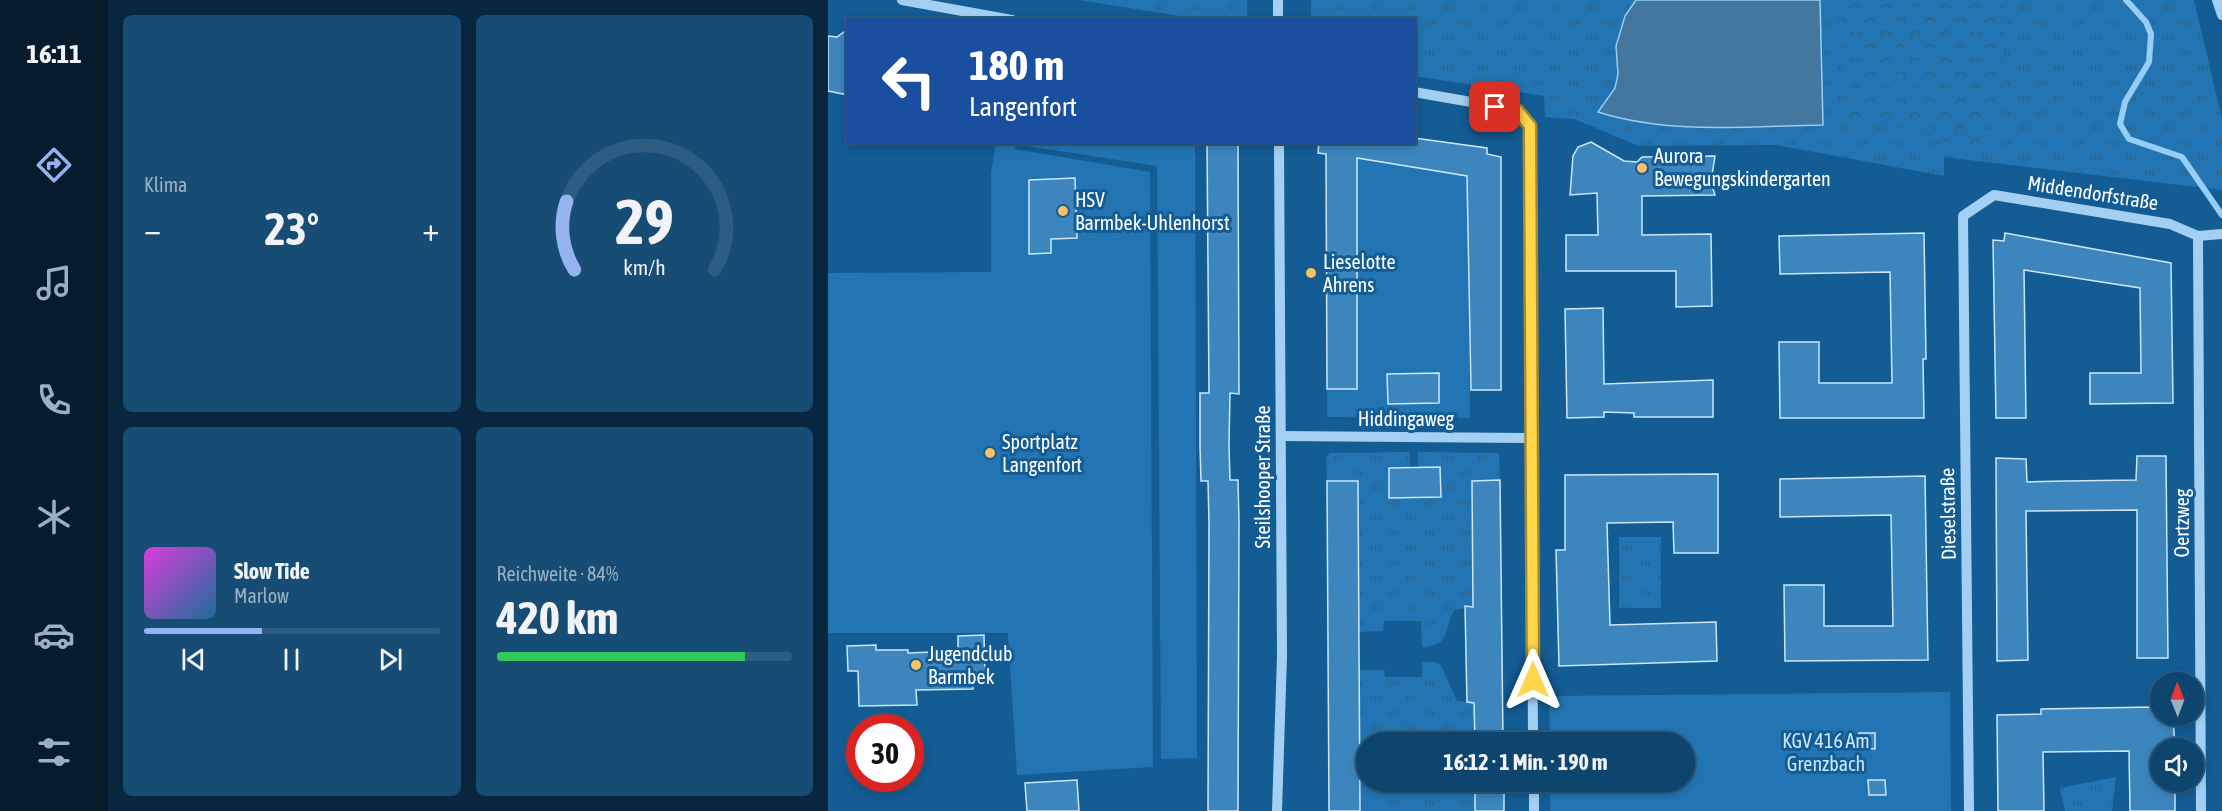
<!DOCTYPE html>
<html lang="de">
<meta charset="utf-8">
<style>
body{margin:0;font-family:"Asap Condensed",sans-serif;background:#174c74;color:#f1f3f6;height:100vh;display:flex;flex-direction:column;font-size:22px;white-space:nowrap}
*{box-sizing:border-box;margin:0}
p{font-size:20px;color:#9bb1c3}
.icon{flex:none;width:33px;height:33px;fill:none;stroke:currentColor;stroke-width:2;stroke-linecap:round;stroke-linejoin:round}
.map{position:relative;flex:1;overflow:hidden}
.panel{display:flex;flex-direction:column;gap:15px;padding:15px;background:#08263d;width:720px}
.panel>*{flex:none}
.banner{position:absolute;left:18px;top:18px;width:570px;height:126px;border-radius:0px;box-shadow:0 3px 9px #0003,0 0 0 2px #2e5d82;background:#1a4fa0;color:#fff;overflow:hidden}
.needle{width:39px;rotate:359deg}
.fabs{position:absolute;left:1322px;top:672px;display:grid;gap:12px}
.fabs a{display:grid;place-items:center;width:54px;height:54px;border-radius:50%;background:#0e456f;box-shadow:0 3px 9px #0003,0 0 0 2px #2e5d82;font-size:30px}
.speed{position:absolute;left:18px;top:714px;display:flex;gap:12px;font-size:30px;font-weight:700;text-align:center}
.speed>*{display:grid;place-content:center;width:78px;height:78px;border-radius:50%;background:#0e456f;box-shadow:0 3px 9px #0003,0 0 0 2px #2e5d82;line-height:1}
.speed .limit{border:9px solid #d22;background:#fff;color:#111}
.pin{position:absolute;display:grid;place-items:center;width:51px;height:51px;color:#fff;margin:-26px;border-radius:12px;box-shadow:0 3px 9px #0006}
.me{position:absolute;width:66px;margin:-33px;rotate:0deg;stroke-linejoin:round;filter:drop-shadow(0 0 4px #0008)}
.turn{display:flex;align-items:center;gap:21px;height:126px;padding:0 24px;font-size:27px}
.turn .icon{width:78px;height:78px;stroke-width:2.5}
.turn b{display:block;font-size:42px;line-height:51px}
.big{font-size:45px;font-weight:700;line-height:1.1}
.panel .widget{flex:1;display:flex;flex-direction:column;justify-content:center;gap:9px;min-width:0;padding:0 21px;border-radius:9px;background:#174c74}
.panel .dial{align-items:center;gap:0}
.dial svg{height:156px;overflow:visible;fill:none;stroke:#2e5d82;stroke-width:7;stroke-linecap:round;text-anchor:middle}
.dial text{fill:#f1f3f6;stroke:none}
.song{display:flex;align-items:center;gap:18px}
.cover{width:72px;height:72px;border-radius:9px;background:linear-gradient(135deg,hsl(300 70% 55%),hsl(200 70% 35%))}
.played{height:6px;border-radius:3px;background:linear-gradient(90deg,#95b2f1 40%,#2e5d82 40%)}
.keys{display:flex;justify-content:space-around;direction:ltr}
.heat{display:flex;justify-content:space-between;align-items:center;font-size:33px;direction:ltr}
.charge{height:9px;border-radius:4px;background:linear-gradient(90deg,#34c759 84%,#2e5d82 0)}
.panel .tiles{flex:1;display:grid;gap:15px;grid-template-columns:repeat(2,1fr)}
.trip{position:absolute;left:528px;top:732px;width:339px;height:60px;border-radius:30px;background:#0e456f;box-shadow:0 3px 9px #0003,0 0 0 2px #2e5d82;font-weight:700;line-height:60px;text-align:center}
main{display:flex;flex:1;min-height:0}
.tabs{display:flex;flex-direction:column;width:108px;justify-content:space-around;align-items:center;background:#061c2c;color:#9bb1c3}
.tabs .icon{width:42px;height:42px}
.tabs .current{color:#95b2f1}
.tabs b{font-size:27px;color:#f1f3f6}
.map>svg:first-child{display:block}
.grass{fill:url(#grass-tufts)}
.forest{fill:url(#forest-crowns)}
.garden{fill:#2275b2}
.water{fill:#43779f;stroke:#95cdf5;stroke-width:1.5}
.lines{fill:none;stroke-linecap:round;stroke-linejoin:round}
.stream{stroke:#95cdf5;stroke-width:6}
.building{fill:#3c86bd;stroke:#cae7fd;stroke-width:1.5}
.minor{stroke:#a3d0f2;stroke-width:10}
.route-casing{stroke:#a68a30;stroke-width:15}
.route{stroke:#ffd54a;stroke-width:10}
.poi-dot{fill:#ffbf64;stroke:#135c94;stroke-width:2}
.labels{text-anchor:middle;stroke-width:6;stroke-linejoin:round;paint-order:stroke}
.poi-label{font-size:20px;fill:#fff;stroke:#135c94;text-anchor:start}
.street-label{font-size:20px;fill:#fff;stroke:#135c94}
.park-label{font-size:20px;fill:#cae7fd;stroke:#135c94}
</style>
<main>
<nav class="tabs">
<b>16:11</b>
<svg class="icon current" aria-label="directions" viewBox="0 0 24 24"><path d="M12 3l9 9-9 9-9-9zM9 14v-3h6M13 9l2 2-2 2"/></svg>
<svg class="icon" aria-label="music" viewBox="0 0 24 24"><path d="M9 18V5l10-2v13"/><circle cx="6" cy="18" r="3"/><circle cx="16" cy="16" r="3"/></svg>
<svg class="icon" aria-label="phone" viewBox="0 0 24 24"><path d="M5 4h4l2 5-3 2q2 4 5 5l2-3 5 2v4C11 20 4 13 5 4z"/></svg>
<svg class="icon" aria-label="climate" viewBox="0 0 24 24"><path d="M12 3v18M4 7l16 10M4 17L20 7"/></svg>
<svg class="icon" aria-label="car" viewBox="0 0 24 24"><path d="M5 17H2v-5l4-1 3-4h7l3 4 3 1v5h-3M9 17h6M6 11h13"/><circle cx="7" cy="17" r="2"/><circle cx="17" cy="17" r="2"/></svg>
<svg class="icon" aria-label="filters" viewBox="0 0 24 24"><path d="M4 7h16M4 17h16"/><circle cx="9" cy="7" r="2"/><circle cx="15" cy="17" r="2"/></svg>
</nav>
<section class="panel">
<div class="tiles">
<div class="widget"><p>Klima</p>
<div class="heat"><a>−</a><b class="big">23°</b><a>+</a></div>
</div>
<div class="widget dial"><svg viewBox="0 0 100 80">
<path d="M14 69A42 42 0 1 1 86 69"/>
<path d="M14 69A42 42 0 0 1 10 34" stroke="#95b2f1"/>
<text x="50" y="56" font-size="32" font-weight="700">29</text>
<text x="50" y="72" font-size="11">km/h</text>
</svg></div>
<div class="widget">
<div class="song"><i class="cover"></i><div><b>Slow Tide</b><p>Marlow</p></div></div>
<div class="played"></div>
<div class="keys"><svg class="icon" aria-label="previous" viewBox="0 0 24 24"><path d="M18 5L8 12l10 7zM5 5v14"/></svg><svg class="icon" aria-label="pause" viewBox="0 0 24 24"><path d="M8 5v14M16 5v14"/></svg><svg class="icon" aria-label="next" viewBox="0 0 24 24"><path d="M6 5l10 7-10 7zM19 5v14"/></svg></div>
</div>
<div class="widget"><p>Reichweite · 84%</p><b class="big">420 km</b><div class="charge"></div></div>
</div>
</section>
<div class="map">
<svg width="1394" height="811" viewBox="0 0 1394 811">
<defs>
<pattern id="grass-tufts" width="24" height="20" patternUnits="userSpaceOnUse" patternTransform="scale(1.5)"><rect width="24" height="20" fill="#2275b2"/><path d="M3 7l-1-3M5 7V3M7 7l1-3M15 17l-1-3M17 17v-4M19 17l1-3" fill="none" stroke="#37607f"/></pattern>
<pattern id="forest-crowns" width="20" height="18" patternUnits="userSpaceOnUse" patternTransform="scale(1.5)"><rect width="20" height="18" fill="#2275b2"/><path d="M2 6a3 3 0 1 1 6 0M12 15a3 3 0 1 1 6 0" fill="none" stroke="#37607f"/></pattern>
</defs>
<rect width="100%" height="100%" fill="#135c94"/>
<!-- grass -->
<g class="grass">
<polygon points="251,0 419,0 419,17 415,19 371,19"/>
<path d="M483,0H808L797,16L789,59L790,74L787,88L771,111C842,135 921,126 995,125L992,0H1366L1394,119V190L1116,157V176L948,145L811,146L746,119L717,117L716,96L587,76L586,20L483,19Z"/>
<path d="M582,452V467L561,468V498L613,497L612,467H590V452L671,453L672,480L644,481L645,607L626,610C615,631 623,646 594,647L593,621H556L555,631L531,632L530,481H499L498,458L502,453Z"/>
<rect x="791" y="537" width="42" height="71"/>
<polygon points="594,662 607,662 613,665 629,701 646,703 647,742 538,742 538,782 647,782 647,811 532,811 531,670 556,670 557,677 594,677"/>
<polygon points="1288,777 1284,811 1237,811 1232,788"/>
</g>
<!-- forest -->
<polygon class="forest" points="1007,0 1178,0 1174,96 1148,152 1077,127 1022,121"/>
<!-- garden -->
<g class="garden">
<polygon points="200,142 367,143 369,758 333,759 329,166 199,146"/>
<polygon points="168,143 187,143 186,149 322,172 325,767 189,775 180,633 0,633 0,273 163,272 163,173"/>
<polygon points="529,158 639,176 642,418 499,417 499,389 529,389"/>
<polygon points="1122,692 1123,811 722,811 722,782 856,782 856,742 722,742 721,696"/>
</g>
<!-- water -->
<path class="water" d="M808,0H992L995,125C921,126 842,135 770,112L787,88L790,74L788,46L797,16Z"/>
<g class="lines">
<!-- stream -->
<polyline class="stream" points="1298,0 1318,22 1323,34 1321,62 1297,102 1292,124 1301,139 1354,157 1394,215"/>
</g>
<!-- building -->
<g class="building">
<polygon points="20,29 20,95 0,91 0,36 9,37"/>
<polygon points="586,138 659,148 659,154 673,157 673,390 643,390 639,176 529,158 529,389 499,389 498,154 490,153 491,142 586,142"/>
<polygon points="379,142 410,142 411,394 402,393 401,445 402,480 410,480 411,522 410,811 380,811 381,523 380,481 373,481 372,446 372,393 381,393"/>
<polygon points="763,142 796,161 809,162 814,157 887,156 883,182 887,195 814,196 814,235 883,234 884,306 848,307 848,271 738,271 738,235 770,235 769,193 742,195 745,156 750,147"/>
<polygon points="247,178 249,238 223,239 223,253 201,254 201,180"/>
<polygon points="1096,233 1098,359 1095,359 1096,418 952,418 951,342 991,342 991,383 1064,383 1062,272 952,274 951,236"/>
<polygon points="1177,233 1343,263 1345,403 1262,404 1262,373 1313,373 1312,288 1196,270 1198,418 1168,418 1165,240 1176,241"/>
<polygon points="775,308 776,384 885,380 885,417 806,417 806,413 776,412 776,417 739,418 737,309"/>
<polygon points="611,373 611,403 560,404 559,374"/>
<polygon points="1309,456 1338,456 1340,658 1309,658 1309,510 1198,511 1200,660 1169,661 1168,458 1198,459 1199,482 1237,481 1308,480"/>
<polygon points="612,467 613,497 561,498 561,468"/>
<polygon points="890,474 890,553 846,553 845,522 779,523 782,625 888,622 889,661 731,666 728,550 737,550 737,475"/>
<polygon points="1097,476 1100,660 957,661 956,585 996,585 996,626 1065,626 1063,515 952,517 952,479"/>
<polygon points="672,480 675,742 647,742 646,703 639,702 638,655 637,606 645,607 644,481"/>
<polygon points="499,481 530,481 532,811 501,811"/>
<polygon points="156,635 157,676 144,676 145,689 88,690 89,705 31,706 30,671 20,671 19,646 48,645 48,650 80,650 80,653 130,651 130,636"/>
<polygon points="1324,707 1325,714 1345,716 1347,748 1332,748 1332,782 1347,782 1347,811 1302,811 1301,751 1215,752 1216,811 1170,811 1169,715 1213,714 1213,709"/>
<polygon points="1031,733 1047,733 1047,749 1031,748"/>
<polygon points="249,780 251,811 199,811 197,783"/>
<polygon points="1040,780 1057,780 1058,795 1041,795"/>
<rect x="647" y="782" width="29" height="29"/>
</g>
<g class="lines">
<!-- minor -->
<g class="minor">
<polyline points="74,0 184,20"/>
<polyline points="450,0 450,20"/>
<polyline points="1389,0 1394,15"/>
<polyline points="586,92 689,110 702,126 705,742"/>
<polyline points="1370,236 1373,811"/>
<polyline points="453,436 704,438"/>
<polyline points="706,782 706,811"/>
<polyline points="449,811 454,656 451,142"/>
<polyline points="1141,811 1135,216 1166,195 1342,224 1370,236 1394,234"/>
</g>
</g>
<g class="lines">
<!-- route casing -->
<g class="route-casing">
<polyline id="route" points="667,107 689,110 702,126 705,680"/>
</g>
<!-- route -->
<use href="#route" class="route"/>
</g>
<!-- markers -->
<g class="poi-dot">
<circle cx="814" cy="168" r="6"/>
<circle cx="235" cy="211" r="6"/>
<circle cx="483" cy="273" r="6"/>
<circle cx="162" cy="453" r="6"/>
<circle cx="88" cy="665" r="6"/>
</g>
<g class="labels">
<!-- poi labels -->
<g class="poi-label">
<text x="826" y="163">Aurora<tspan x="826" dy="23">Bewegungskindergarten</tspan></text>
<text x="247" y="207">HSV<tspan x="247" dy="23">Barmbek-Uhlenhorst</tspan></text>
<text x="495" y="269">Lieselotte<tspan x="495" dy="23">Ahrens</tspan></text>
<text x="174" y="449">Sportplatz<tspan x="174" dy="23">Langenfort</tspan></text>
<text x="100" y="661">Jugendclub<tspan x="100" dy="23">Barmbek</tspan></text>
</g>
<!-- street labels -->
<g class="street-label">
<text transform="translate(1265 193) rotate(9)" y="7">Middendorfstraße</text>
<text x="578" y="426">Hiddingaweg</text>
<text transform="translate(435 477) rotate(-90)" y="7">Steilshooper Straße</text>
<text transform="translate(1120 514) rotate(-91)" y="7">Dieselstraße</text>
<text transform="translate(1354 523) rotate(-90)" y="7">Oertzweg</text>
</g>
<!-- park labels -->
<g class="park-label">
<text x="998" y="748">KGV 416 Am<tspan x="998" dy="23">Grenzbach</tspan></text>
</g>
</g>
</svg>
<div class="fabs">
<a><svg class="needle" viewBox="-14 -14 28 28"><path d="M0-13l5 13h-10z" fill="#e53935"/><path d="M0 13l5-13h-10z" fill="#9bb1c3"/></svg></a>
<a><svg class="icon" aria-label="sound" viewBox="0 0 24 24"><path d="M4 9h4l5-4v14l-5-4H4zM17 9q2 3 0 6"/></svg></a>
</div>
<div class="speed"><div class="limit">30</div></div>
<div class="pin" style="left:667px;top:107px;background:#d93025"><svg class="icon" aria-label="arrive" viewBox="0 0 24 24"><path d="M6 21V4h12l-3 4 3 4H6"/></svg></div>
<svg class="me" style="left:705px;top:680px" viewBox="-20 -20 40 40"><path d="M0-17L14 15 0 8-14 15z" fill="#ffd54a" stroke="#fff" stroke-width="4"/></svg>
<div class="trip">16:12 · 1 Min. · 190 m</div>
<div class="banner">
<div class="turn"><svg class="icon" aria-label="left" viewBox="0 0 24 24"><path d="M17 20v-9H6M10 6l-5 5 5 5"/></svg><div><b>180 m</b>Langenfort</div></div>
</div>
</div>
</main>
